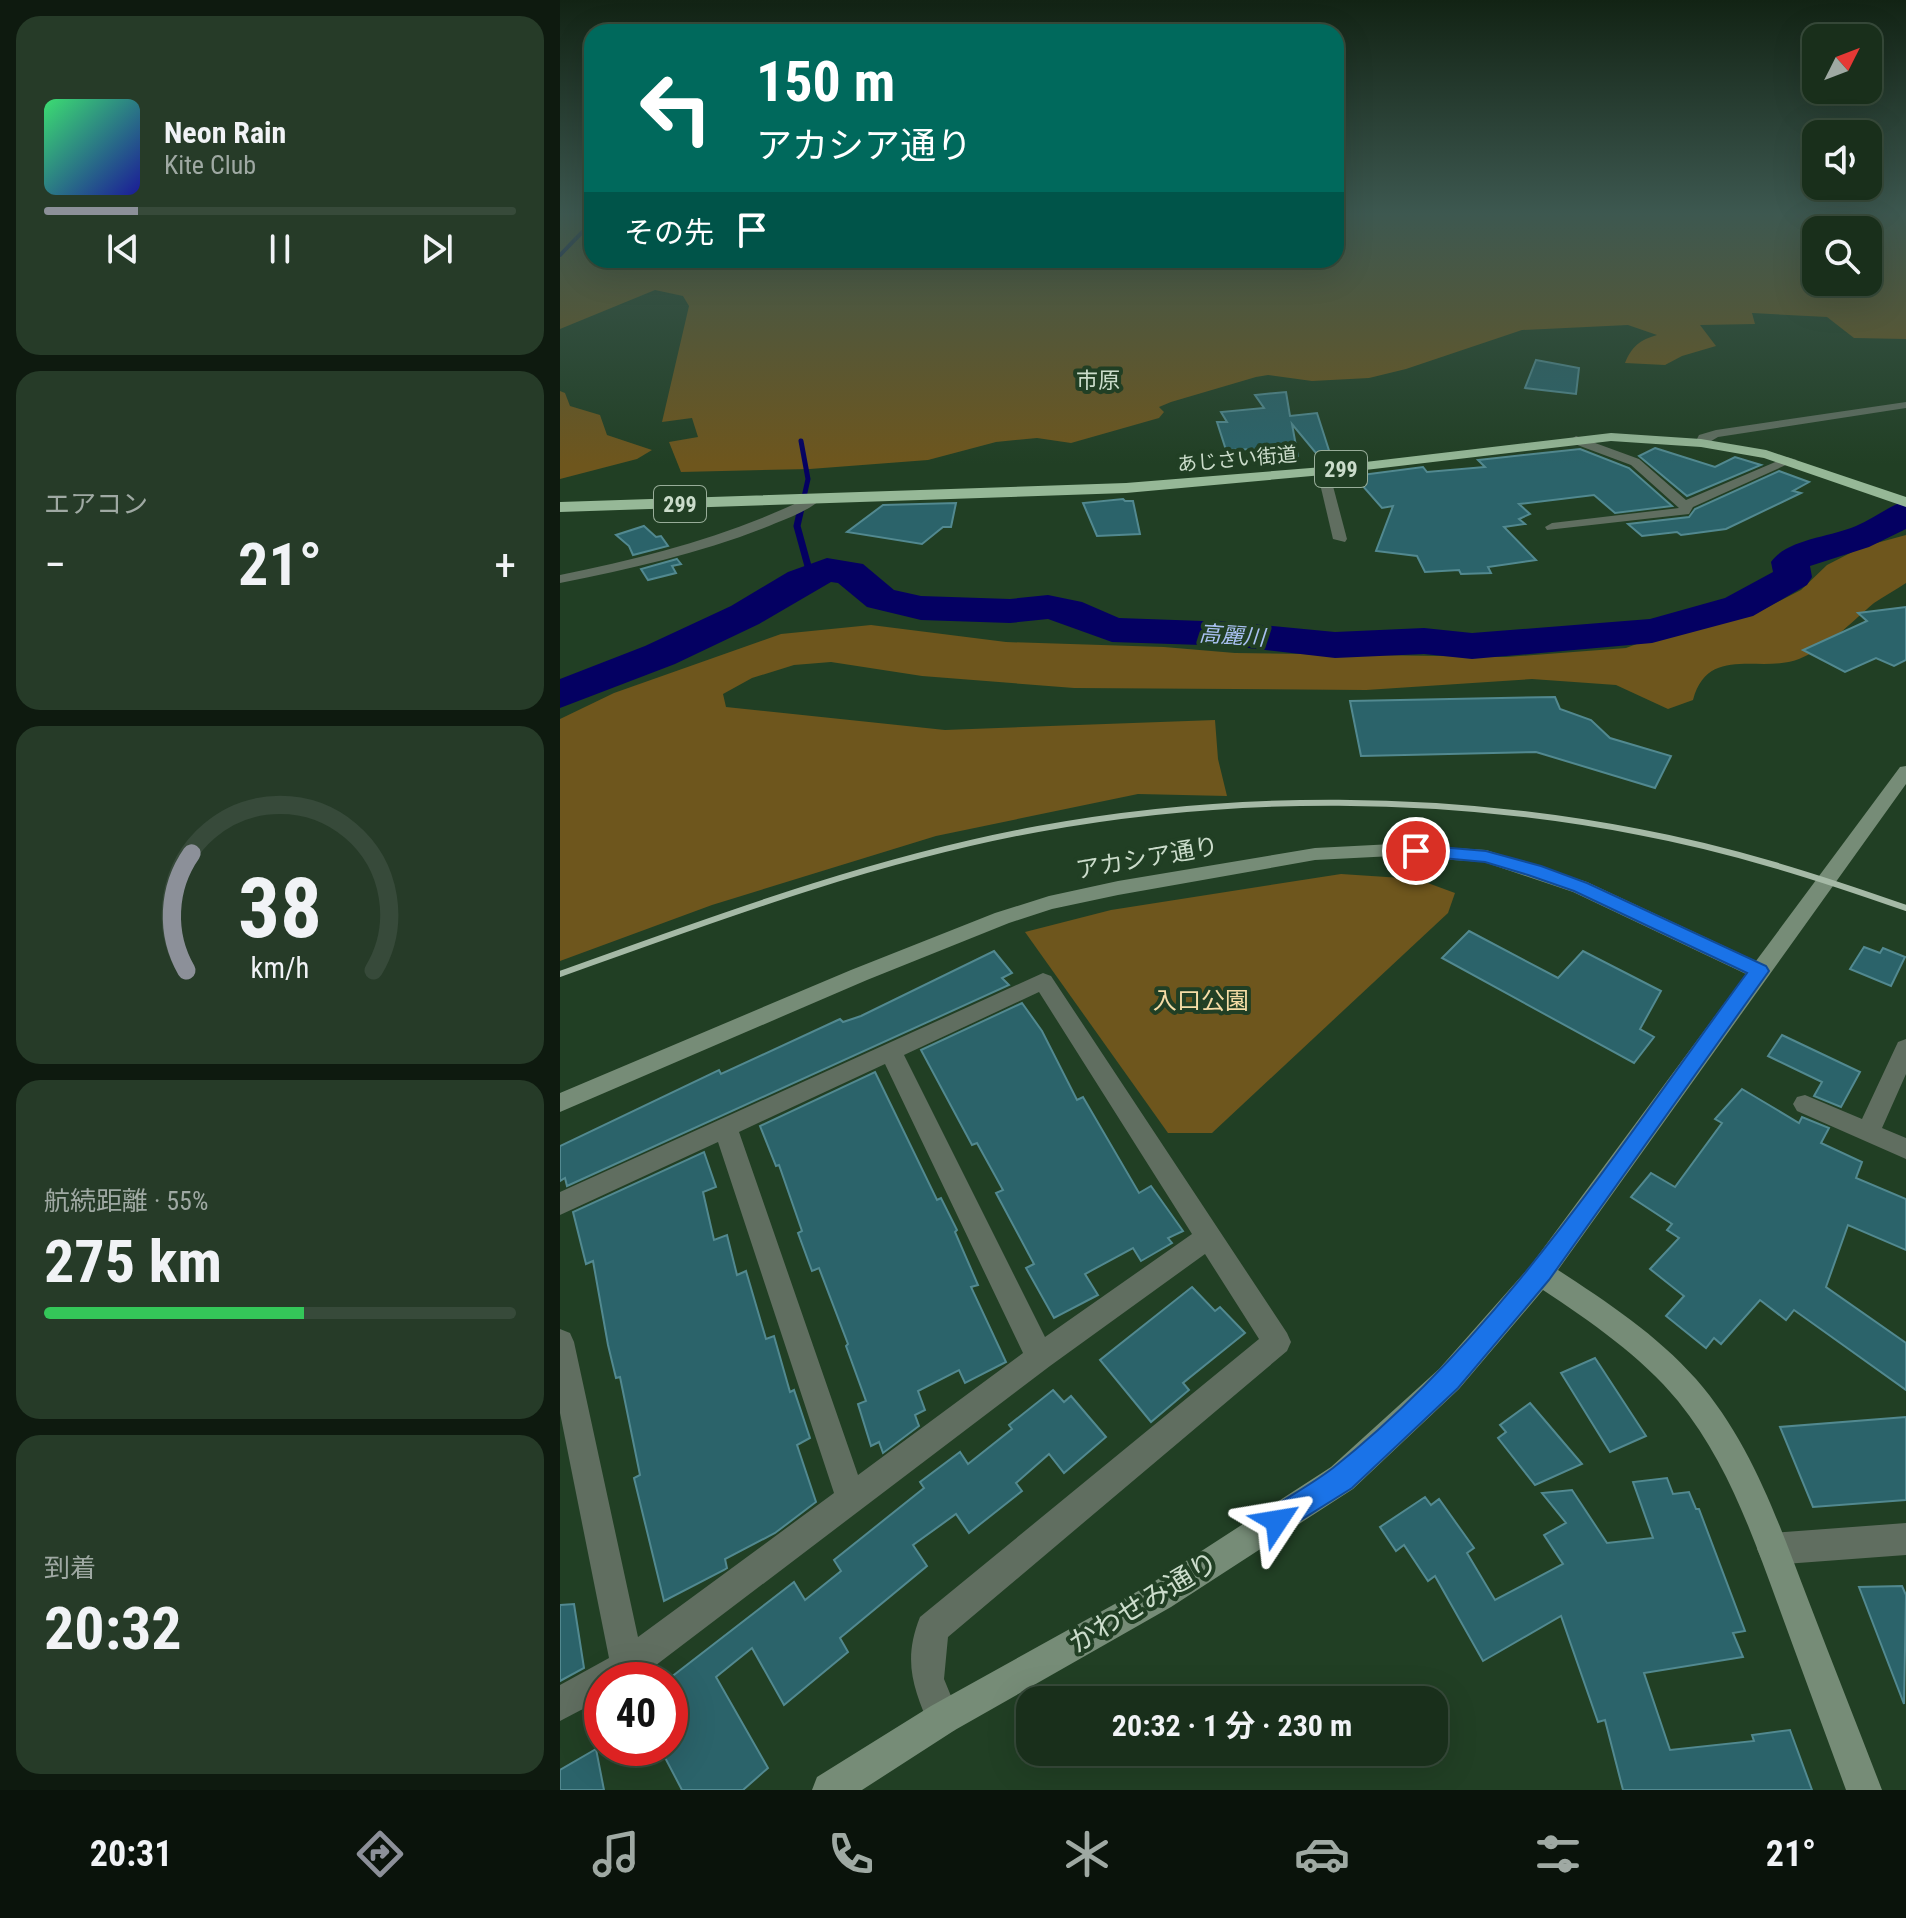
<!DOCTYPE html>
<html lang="ja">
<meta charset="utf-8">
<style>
body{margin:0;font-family:"Roboto Condensed","Noto Sans JP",sans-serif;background:#263b28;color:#f1f3f6;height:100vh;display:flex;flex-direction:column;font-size:30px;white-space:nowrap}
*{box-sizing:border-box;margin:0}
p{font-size:26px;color:#9fa9a3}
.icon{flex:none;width:44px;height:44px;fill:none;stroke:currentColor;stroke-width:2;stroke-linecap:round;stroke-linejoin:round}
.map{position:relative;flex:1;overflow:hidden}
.side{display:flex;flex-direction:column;gap:16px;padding:16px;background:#0e1a0f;width:560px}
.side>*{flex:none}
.guide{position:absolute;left:24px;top:24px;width:760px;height:244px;border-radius:24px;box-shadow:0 8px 32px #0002,0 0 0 2px #374a3a;background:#00695c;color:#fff;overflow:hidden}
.needle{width:52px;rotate:48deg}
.fabs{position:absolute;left:1242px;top:24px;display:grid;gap:16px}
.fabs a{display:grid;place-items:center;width:80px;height:80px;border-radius:16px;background:#192f1b;box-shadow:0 8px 32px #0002,0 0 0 2px #374a3a;font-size:40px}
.speed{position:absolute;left:24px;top:1662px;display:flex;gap:16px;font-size:40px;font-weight:700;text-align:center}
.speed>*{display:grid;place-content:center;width:104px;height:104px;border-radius:50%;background:#192f1b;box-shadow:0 8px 32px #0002,0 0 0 2px #374a3a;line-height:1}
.speed .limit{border:12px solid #d22;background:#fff;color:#111}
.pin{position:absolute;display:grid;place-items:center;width:68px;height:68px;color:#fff;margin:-34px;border:4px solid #fff;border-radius:50%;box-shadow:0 2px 8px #0007}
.me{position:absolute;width:88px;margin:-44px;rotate:57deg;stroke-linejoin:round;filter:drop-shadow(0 0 6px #0008)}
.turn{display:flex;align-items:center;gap:28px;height:168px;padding:0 40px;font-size:36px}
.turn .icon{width:104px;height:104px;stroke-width:2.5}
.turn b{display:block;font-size:56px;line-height:68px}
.then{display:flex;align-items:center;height:76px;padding:0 40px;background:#0003;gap:16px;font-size:30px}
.big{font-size:60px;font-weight:700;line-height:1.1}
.side .card{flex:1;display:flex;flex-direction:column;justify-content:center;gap:12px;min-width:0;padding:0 28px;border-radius:24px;background:#263b28}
.side .dial{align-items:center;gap:0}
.dial svg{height:208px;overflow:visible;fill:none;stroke:#374a3a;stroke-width:7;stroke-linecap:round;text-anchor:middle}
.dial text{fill:#f1f3f6;stroke:none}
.song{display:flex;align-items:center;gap:24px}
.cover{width:96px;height:96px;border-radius:12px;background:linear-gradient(135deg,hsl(140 70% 55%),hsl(240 70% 35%))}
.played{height:8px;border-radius:4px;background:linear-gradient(90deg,#8c9099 20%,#374a3a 20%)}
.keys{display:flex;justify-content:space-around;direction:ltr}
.heat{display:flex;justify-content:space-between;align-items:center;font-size:44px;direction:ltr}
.charge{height:12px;border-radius:6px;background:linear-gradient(90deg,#34c759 55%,#374a3a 0)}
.trip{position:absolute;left:456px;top:1686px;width:432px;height:80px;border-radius:24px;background:#192f1b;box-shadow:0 8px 32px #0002,0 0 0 2px #374a3a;font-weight:700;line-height:80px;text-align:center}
.tab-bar{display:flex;height:128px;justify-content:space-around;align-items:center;background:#0a130b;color:#9fa9a3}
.tab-bar .icon{width:56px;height:56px}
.tab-bar .selected{color:#8c9099}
.tab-bar b{font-size:36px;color:#f1f3f6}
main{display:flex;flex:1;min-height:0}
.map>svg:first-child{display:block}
.green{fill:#6e561d;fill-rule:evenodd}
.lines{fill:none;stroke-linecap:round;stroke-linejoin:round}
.stream-far2{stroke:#040062;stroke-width:4}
.stream-far1{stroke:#040062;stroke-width:5}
.stream{stroke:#040062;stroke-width:7}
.river{fill:#040062;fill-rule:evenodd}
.building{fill:#2b636a;stroke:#528990;stroke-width:2}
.street{fill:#606e60;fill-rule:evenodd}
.secondary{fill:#768c77;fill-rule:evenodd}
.highway{fill:#96b897;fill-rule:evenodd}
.rail{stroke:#a5b9a6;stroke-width:6}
.route{fill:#1a73e8;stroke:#114b97;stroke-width:2}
.labels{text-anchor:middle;stroke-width:8;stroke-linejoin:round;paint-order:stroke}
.far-street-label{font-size:20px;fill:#cbdccb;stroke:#213f24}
.far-neighbourhood-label{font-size:22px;fill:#cbdccb;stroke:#213f24}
.shield{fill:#213f24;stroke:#98ad99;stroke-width:2}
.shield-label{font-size:22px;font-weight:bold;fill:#cbdccb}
.far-water-label{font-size:22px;font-style:italic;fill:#a9c0f1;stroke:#213f24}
.street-label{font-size:24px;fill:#cbdccb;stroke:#213f24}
.park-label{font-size:24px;fill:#f5dca6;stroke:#213f24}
.near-street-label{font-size:28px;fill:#cbdccb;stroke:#213f24}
</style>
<main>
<section class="side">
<div class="card">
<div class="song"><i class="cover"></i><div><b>Neon Rain</b><p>Kite Club</p></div></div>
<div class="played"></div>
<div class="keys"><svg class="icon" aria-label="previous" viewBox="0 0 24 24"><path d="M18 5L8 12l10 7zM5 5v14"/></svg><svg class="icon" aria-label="pause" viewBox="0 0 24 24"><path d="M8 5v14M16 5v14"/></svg><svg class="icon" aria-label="next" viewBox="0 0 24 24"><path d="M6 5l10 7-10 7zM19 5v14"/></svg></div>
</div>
<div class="card"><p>エアコン</p>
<div class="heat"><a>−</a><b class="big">21°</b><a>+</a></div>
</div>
<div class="card dial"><svg viewBox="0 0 100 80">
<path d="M14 69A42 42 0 1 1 86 69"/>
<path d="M14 69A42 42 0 0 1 16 24" stroke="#8c9099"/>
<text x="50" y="56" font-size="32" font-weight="700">38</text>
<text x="50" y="72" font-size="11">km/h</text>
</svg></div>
<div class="card"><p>航続距離 · 55%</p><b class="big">275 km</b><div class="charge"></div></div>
<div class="card"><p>到着</p><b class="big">20:32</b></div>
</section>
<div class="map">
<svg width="1346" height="1790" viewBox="0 0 1346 1790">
<rect width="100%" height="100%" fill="#213f24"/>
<!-- green -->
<g class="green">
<path d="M0,213H32V260H776V213H1346V339L1294,338L1267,317L1192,313L1195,324L1140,325L1156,346L1122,356L1105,365L1065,363C1072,346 1080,340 1097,335L1068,325L962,330L846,369L809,378L752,381L708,375L696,377L611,402L599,407L604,412L599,418L511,443L477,438L436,442L368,460L250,469L121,472L109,442L138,437L132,418L102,422L129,306L123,296L95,290L0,329ZM1256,230H1308V282H1256Z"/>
<polygon points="0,391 5,393 10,406 40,415 47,435 92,450 77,459 0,479"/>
<path d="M1346,535V583C1336,590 1324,596 1314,603C1290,623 1269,647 1239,659C1200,674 1148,644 1133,700L1108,709L1056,685L972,679L806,690L514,688L362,676L271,662L234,665L192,678L163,694L166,707L385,730L655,720L658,759L667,796L578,794L376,836L152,905L0,961V719L54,693L221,634L311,625L446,642L604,647L675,653L946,657L1066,648L1111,631L1202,610L1241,590L1267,565L1302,547Z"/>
<polygon points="781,874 857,879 895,893 888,913 652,1133 608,1133 465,932 551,910"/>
</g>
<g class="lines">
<!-- stream-far2 -->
<polyline class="stream-far2" points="0,255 32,222"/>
<!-- stream-far1 -->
<polyline class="stream-far1" points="241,441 248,479 242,506"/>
<!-- stream -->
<g class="stream">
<polyline points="242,504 237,526 251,577"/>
<polyline points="0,683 42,678"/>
</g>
<!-- river -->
<path class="river" d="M1346,501V529L1309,547L1250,566L1252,577L1247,585L1193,616L1092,643L912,659L864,654L775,658L671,646L552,642L488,619L450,623L361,620L307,607L278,583L271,582L199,624L115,664L0,708V679L85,646L171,606L228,572L267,558L303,564L334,590L361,596L450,599L488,595L522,602L559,618L671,622L775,632L864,628L912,633L1090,619L1165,598L1213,572L1211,562C1227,539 1271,537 1296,526C1313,519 1328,506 1346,501Z"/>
</g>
<!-- building -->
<g class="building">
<polygon points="976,360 1019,368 1016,394 965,388"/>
<polygon points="726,392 730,416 757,413 773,463 765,464 732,424 738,457 732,448 666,450 657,422 667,422 661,412 704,408 695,395"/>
<polygon points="1095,448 1155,467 1175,457 1201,465 1127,496 1079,456"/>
<polygon points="1020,449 1069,468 1112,506 1055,513 1034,495 959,504 970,514 959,519 965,524 944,527 976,560 928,567 931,573 901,574 899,570 865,572 857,556 816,551 833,506 822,508 794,476 863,467 867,472 925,467 918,460"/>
<polygon points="1219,471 1249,482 1233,491 1241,493 1166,529 1121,535 1117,532 1082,536 1068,524 1129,517 1135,509"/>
<polygon points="563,499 565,501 573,501 580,534 537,536 523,503"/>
<polygon points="396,503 391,527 383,527 362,544 287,532 323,505"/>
<polygon points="84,526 96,537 101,536 108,546 73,555 69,546 56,535"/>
<polygon points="117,559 121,564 112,566 116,573 88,580 81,569"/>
<polygon points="1346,607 1346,660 1334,666 1316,658 1285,672 1243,650 1307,621 1298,613"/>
<polygon points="995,697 1000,709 1031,720 1050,738 1111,756 1095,788 976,752 801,756 790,701"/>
<polygon points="909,931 998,978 1023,951 1101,991 1080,1029 1094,1037 1074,1063 882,958"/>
<polygon points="1304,947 1320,953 1323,948 1345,957 1331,986 1290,969"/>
<polygon points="434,951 452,973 442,978 449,985 7,1186 5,1178 0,1181 0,1146 159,1070 161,1074 280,1019 283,1022 301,1016"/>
<polygon points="462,1003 482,1031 517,1100 523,1097 579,1193 591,1186 623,1231 608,1238 612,1243 581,1261 573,1248 525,1274 538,1295 494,1318 466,1268 474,1264 436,1193 443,1190 417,1143 412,1145 361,1050"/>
<polygon points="1222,1035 1300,1072 1281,1107 1254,1096 1262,1082 1208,1056"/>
<polygon points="315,1072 377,1200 381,1198 397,1230 395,1232 418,1285 411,1287 446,1362 405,1383 399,1370 358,1391 365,1410 355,1415 359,1426 323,1453 319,1442 311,1446 298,1404 306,1401 286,1346 288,1344 259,1268 252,1271 238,1233 242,1231 219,1165 216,1166 200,1126"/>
<polygon points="1182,1089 1239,1123 1242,1117 1269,1128 1261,1143 1302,1162 1296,1178 1346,1199 1346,1250 1288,1225 1266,1287 1346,1343 1346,1390 1234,1310 1226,1320 1200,1300 1161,1344 1154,1338 1146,1348 1106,1316 1124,1296 1090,1269 1119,1238 1107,1230 1112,1224 1071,1197 1091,1173 1115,1187 1162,1123 1155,1119"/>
<polygon points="144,1152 156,1187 143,1192 154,1240 167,1235 177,1275 186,1271 206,1339 214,1336 230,1392 234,1390 250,1438 237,1445 256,1502 215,1533 165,1559 167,1568 164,1570 104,1601 74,1478 80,1475 60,1377 56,1378 48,1345 33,1261 26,1264 13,1212"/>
<polygon points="632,1287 655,1311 660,1307 685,1333 623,1383 629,1390 591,1422 540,1360"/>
<polygon points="1035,1358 1086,1436 1050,1452 1001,1373"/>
<polygon points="493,1390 504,1402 511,1396 546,1437 504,1473 489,1454 456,1483 462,1491 409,1533 396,1514 353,1545 367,1566 280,1638 288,1652 224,1705 192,1648 156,1677 208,1768 183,1790 122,1790 100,1748 110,1748 110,1678 234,1582 245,1600 281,1571 274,1560 364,1488 360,1482 400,1452 408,1464 452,1429 449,1425"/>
<polygon points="970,1403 1022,1464 975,1485 938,1438 946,1432 940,1425"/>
<polygon points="1346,1417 1346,1500 1253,1507 1220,1427"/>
<polygon points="1107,1478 1113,1494 1129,1492 1136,1509 1139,1509 1185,1631 1173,1633 1183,1657 1084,1673 1110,1750 1194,1741 1192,1735 1230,1730 1252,1790 1063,1790 1045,1720 1038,1722 1001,1616 923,1661 875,1576 868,1581 844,1545 836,1551 820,1527 865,1497 871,1505 879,1499 914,1548 907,1553 935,1600 1003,1564 984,1535 1006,1523 982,1493 1012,1490 1047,1543 1093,1538 1073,1482"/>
<polygon points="1342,1586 1346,1595 1344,1704 1299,1587"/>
<polygon points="14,1604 24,1668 0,1681 0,1605"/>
<polygon points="36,1749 44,1790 0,1790 0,1770"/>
</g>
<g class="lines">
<!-- street -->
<g class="street">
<polygon points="1346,402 1346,408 1158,437 1141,447 1135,443 1139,435 1156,430"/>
<polygon points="1016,436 1079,459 1126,500 1227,457 1237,460 1133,507 1129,514 987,530 985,527 992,523 1119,508 1071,465 1012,443 1010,440"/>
<polygon points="763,467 769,471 787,539 785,542 773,539 757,471"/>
<path d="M249,497L260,500C249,510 231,517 216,523C147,552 73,568 0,583V575C86,557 170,536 249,497Z"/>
<path d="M483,973L491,976L727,1333L731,1342L727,1351L388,1637L384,1679L400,1718L395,1730L383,1735L371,1730C354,1689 342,1662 360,1617L699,1339L645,1254L490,1366L79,1678L42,1680V1699L0,1721V1685L49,1658L0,1413V1329L10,1333L14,1342L78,1637L274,1493L158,1142L0,1215V1192ZM479,992L632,1234L485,1337L344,1055ZM325,1064L463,1353L298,1475L179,1132Z"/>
<polygon points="1346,1039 1346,1074 1322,1128 1346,1138 1346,1159 1237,1111 1233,1104 1237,1097 1245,1095 1302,1119 1338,1042"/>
<polygon points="1346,1523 1346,1555 1213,1565 1202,1560 1197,1549 1202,1538 1213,1533"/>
</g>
<!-- secondary -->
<path class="secondary" d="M1346,766V784L998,1270C1047,1302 1097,1335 1136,1379C1192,1443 1219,1524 1249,1602C1273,1665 1298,1727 1322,1790H1286C1263,1727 1240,1665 1217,1602C1191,1531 1166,1460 1118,1401C1081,1356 1031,1322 983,1290L899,1389L793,1489L611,1607L395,1730L302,1790H252L257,1777L371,1706L589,1585L771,1467L879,1369L971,1265L1186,974L1013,892L924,862L833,856L755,860L558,895L492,909L449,923L307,980L0,1112V1093L291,970L435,913L489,896L558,881L755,848L833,844L926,850L1027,882L1196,961L1340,767Z"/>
<!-- highway -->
<polygon class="highway" points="1051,433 1141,439 1206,450 1346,497 1346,507 1204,458 1141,447 1051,441 763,475 566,493 0,512 0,502 566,483 763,467"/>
<!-- rail -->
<path class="rail" d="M0,974C156,918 314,859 478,829C675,793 883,794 1079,832C1170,849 1258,877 1346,908"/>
</g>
<!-- sky -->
<linearGradient id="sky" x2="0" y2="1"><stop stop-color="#122314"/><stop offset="0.46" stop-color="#3d5850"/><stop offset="1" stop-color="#3d5850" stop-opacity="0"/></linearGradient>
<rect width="1346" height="464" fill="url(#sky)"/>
<!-- route -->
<path class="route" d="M856,845L926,851L981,866L1027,883L1206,966L1209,971L989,1280L898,1388L792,1488L717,1535L707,1531L702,1521L707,1511C728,1497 752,1484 773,1468C939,1337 1062,1142 1187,973L1014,891L968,875L925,862L850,855L848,851Z"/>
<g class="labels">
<!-- far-street labels -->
<g class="far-street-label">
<text transform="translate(677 459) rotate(-5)" y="7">あじさい街道</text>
</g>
<!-- far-neighbourhood labels -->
<g class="far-neighbourhood-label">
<text x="538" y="388">市原</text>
</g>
<!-- shield labels -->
<g class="shield">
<rect x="755" y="451" width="52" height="36" rx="6"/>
<rect x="94" y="486" width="52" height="36" rx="6"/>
</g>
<g class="shield-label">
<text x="781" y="477">299</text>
<text x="120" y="512">299</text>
</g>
<!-- far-water labels -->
<g class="far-water-label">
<text transform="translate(672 635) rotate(4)" y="8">高麗川</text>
</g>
<!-- street labels -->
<g class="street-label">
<text transform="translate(587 858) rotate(-10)" y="8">アカシア通り</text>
</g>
<!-- park labels -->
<g class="park-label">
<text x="641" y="1009">入口公園</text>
</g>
<!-- near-street labels -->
<g class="near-street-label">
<text transform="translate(583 1602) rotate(-31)" y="10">かわせみ通り</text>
</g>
</g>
</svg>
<div class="fabs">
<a><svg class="needle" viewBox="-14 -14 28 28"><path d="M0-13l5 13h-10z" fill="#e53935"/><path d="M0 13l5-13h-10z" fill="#9fa9a3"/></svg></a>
<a><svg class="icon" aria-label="sound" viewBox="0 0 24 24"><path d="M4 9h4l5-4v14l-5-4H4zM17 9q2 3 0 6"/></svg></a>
<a><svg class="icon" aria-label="search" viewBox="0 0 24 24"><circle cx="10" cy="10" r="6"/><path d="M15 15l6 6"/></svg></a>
</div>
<div class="speed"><div class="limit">40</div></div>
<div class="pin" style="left:856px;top:851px;background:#d93025"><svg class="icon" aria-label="arrive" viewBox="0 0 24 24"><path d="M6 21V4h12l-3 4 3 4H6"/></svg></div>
<svg class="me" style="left:717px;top:1521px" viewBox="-20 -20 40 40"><path d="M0-17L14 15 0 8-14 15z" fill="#1a73e8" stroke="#fff" stroke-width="4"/></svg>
<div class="trip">20:32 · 1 分 · 230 m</div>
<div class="guide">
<div class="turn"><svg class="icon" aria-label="left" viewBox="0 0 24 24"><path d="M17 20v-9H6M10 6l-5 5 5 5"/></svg><div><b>150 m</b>アカシア通り</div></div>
<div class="then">その先<svg class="icon" aria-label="arrive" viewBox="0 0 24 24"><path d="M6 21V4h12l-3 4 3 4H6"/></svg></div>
</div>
</div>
</main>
<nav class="tab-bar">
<b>20:31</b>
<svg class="icon selected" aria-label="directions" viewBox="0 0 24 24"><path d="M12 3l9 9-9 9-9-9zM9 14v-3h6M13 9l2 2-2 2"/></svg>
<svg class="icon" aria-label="music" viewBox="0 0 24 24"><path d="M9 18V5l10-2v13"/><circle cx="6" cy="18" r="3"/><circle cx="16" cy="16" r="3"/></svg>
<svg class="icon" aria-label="phone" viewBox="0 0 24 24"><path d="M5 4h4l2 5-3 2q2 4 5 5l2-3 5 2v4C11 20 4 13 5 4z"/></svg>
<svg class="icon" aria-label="climate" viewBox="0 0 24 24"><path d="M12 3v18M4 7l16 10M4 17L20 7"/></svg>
<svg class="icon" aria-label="car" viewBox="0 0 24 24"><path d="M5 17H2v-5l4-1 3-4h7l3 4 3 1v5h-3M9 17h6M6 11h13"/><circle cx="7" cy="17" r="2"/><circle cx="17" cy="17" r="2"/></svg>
<svg class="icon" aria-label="filters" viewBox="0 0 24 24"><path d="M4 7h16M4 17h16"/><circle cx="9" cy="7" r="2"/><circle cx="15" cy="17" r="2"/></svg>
<b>21°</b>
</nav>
